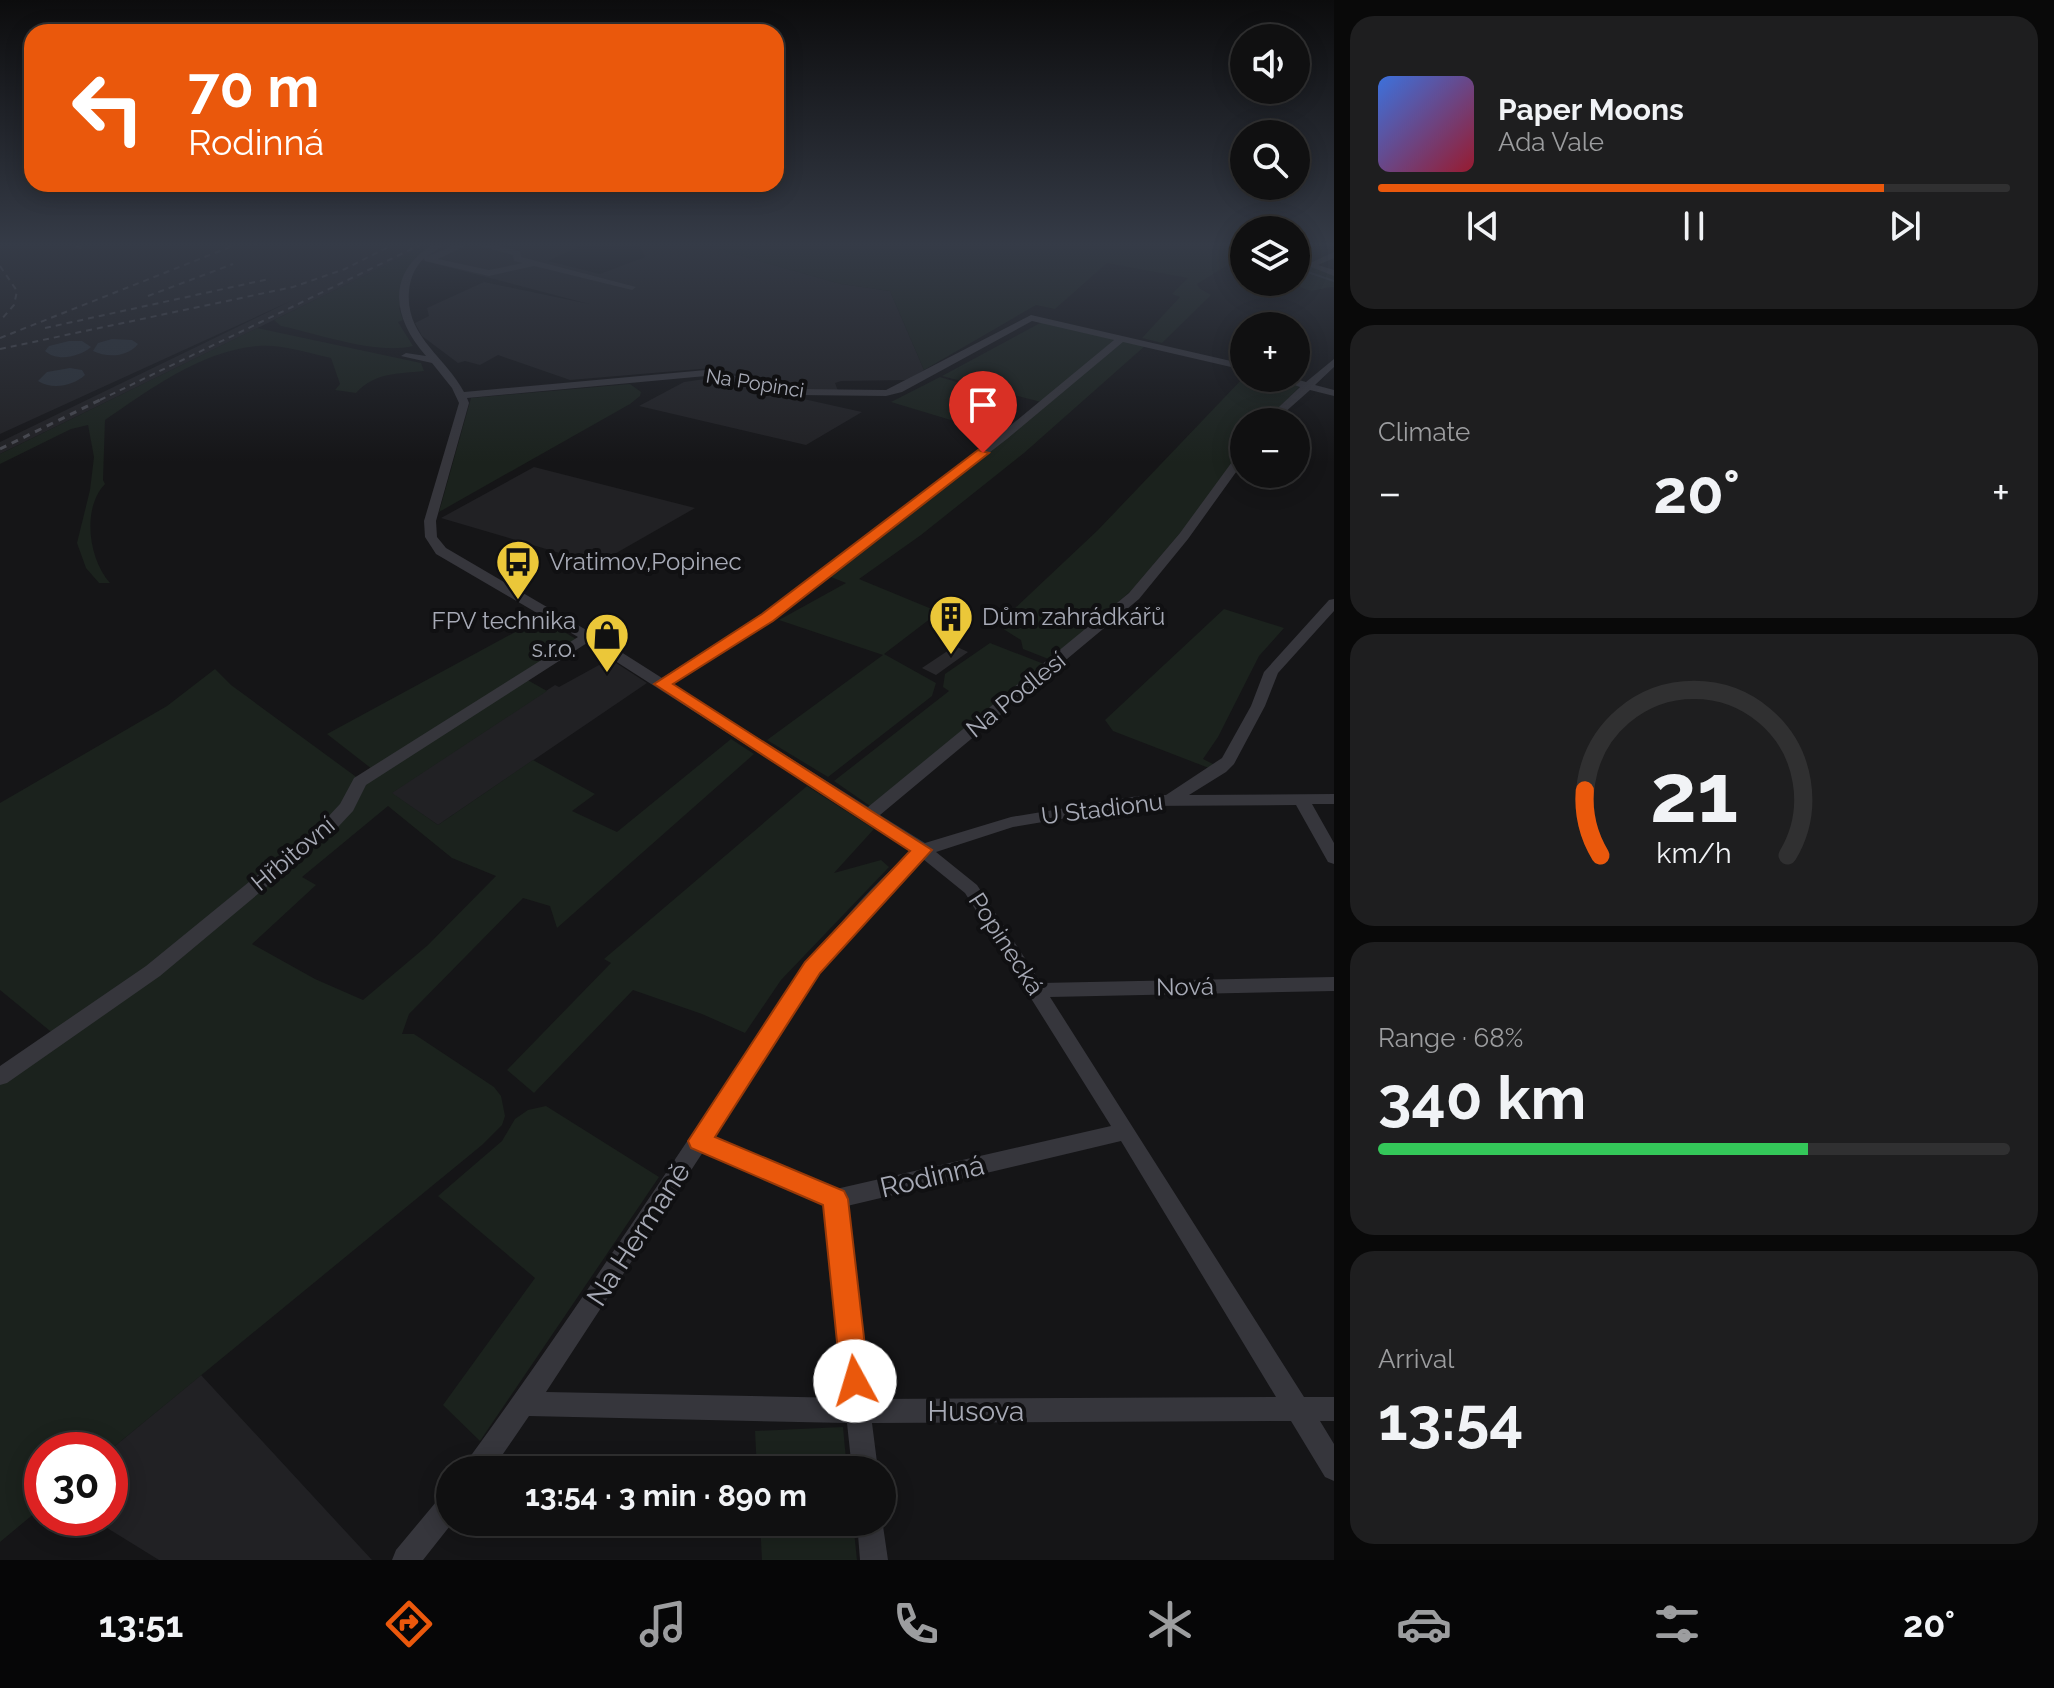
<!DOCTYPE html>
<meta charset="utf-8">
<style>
body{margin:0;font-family:Raleway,sans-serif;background:#1e1e1f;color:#f1f3f6;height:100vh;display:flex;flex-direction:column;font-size:30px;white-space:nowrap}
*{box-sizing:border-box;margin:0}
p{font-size:26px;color:#9c9d9f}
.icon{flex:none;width:44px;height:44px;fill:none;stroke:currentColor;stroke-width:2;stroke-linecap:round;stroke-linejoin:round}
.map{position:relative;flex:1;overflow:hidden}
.panel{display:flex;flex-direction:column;gap:16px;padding:16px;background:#090909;width:720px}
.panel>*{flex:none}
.banner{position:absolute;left:24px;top:24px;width:760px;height:168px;border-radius:24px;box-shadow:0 4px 20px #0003,0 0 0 2px #303031;background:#ea580c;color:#fff;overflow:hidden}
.controls{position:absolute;left:1230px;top:24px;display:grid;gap:16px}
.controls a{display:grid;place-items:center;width:80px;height:80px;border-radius:50%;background:#101011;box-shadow:0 4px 20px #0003,0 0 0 2px #303031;font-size:40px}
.speed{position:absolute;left:24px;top:1432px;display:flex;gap:16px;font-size:40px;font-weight:700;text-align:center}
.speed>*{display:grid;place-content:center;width:104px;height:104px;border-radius:50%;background:#101011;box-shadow:0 4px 20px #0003,0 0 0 2px #303031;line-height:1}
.speed .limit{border:12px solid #d22;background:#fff;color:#111}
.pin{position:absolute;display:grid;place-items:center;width:68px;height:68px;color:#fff;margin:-82px -34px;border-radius:50% 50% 50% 0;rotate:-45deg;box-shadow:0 0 8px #0007}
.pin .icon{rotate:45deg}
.me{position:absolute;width:88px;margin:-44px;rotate:354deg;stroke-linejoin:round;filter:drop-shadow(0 0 6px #0008)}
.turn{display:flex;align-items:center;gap:28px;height:168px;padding:0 32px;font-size:36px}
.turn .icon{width:104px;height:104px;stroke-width:2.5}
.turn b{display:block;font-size:56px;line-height:68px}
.big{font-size:60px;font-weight:700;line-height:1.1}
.panel .widget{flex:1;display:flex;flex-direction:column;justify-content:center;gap:12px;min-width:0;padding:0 28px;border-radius:24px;background:#1e1e1f}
.panel .dial{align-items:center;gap:0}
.dial svg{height:208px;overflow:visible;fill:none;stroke:#303031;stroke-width:7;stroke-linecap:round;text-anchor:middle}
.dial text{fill:#f1f3f6;stroke:none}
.song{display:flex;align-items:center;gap:24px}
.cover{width:96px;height:96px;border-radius:12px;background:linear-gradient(135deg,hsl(220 70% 55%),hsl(350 70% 35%))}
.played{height:8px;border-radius:4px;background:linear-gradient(90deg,#ea580c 80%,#303031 80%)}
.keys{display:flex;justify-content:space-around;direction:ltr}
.heat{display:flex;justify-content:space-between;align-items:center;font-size:44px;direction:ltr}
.charge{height:12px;border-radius:6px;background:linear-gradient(90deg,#34c759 68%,#303031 0)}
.trip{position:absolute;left:436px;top:1456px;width:460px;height:80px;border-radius:40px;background:#101011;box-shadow:0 4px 20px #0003,0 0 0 2px #303031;font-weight:700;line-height:80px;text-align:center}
.menu{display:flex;height:128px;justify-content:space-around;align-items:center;background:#060607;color:#9c9d9f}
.menu .icon{width:56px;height:56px}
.menu .on{color:#ea580c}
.menu b{font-size:36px;color:#f1f3f6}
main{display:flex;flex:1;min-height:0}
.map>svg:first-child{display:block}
.built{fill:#212124}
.green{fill:#1b221d;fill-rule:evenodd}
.water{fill:#2c323a}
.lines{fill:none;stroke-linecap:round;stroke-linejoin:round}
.stream{stroke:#2c323a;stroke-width:2}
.building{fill:#28282b}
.minor{fill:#36363c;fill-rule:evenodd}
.rail-far1{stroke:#494a51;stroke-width:2;stroke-dasharray:6 5;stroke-linecap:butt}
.rail{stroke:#494a51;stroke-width:3;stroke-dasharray:7 6;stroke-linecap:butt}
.route{fill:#ea580c;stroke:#983908;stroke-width:2}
.labels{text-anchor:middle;stroke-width:8;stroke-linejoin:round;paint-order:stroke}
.far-street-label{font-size:20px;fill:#a7aab6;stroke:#101012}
.poi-label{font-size:24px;fill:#a7aab6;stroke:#101012;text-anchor:start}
.street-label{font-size:24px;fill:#a7aab6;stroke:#101012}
.near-street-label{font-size:28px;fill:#a7aab6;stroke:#101012}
</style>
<main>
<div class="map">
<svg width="1334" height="1560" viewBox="0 0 1334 1560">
<rect width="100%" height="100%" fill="#151517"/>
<!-- built -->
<g class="built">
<polygon points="0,243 431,243 0,454 0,442 293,300 0,434"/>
<polygon points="442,243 587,243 548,261 600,274 645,257 641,247 652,243 696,243 841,284 890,291 924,370 908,380 841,381 835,383 838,391 803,391 712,368 570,380 498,355 480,365 465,361 458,363 422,336 415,323 429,316 427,308 484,282 589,304 413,258"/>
<polygon points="712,378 759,389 862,412 806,445 639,406 684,382"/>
<polygon points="534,467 695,508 597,564 441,518"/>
<polygon points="610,659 647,683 438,825 391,793 555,685 559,687"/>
<polygon points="201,1375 372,1560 159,1560 91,1518 110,1518 110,1450"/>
</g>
<!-- green -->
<g class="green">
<path d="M431,243H443L410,266L403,306L399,308L403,320L398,322L413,346C377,355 318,334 281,326L274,320Z"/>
<polygon points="696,243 1244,243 1244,255 1197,284 1199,288 1211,295 1162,343 1142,338 1180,297 1172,294 1188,278 1107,263 1055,309 1036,305 924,370 890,291 841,284"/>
<path d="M1296,261L1334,274V287C1320,287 1312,296 1298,285L1301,279L1296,273Z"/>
<polygon points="1042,322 1111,338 1114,341 1041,402 942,376"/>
<path d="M257,328L421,363L424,371C398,374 375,372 356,393L335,390L340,384L331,358C309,353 281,344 258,346C202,350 147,391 105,420L103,480L105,484C82,508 88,558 110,583H99L86,568L77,543L90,490L94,457L88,425L71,429L0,464V454Z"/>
<polygon points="1124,341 1146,345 1024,453 921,535 859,579 939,612 884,654 936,683 932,696 828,777 767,740 883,655 779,620 846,583 826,575"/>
<polygon points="940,377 973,387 957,399 995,410 974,427 891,402"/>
<polygon points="1244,377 1275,378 1300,386 1266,422 1244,422 1244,449 1192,519 1131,591 1051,660 1023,649 1021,640 997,625 1098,530"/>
<polygon points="630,384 641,392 640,396 630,404 439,512 471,398"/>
<polygon points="1224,609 1284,628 1259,656 1218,737 1203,759 1217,766 1214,770 1113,731 1105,720"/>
<polygon points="541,618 576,639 372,769 327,734"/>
<polygon points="990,643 1044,664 870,806 834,781 949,691 943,687 945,674"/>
<path d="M215,669L231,685L359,779L524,678L547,691L392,793L438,825L533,760L595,794L572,811L617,832L731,739L754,754L557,928L550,906L523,898L409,1014L402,1034H414L494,1087L501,1096L505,1116L502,1125L482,1145L110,1450H42V1507L0,1542V1084L149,969L55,1035L0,990V803L167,706ZM388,806L452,858L496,876L428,945L363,1000L315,979L252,944L316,885L302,877Z"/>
<polygon points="807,786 874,829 834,873 881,860 889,867 781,980 745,1033 702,1014 633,990 534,1093 507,1070 611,963 604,959"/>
<polygon points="546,1106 659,1177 480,1441 443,1405 535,1278 438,1196 502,1141 515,1119 528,1110"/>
<polygon points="843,1427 847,1470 757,1470 755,1431"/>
<polygon points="760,1522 853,1522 857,1560 762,1560"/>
</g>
<!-- water -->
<g class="water">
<path d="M112,339L132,340L138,344C128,357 107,358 93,351L98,343Z"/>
<path d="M69,341H82L91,347C79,357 57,362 45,351L49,346Z"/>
<path d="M70,368L82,370L85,375C73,386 52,390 38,381L47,372Z"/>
</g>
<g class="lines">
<!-- stream -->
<polyline class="stream" points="1296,268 1334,281"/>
</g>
<!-- building -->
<polygon class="building" points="955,646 968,652 936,675 922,668"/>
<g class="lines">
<!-- minor -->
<g class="minor">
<path d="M436,243H447L426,257L452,246L447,243H463V247L438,259L489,270L523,263L514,261L513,255L470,243H486L520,251L521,257L636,287L632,290L534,266L489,276L425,261L424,258C415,267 410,278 409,291C405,336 445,356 464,392L706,370L799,389L886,390L1031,315L1244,364V370L1123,342L1007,439L772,620L672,684L868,807L1129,593L1180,533L1240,451L1244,450V461L1188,539L1139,599L880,815L925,843L1011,817L1138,796L1166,795L1222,758L1251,706L1264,672L1329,600L1334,599V611L1278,673L1265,706L1234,764L1226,772L1189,795L1334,794V804H1312L1334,843V864L1328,862L1296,805L1138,806L1013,827L936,852L977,885L1041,983L1334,977V991L1050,997L1304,1397H1334V1421H1320L1334,1444V1481L1325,1477L1291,1421L872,1423L878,1470H852L847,1423L529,1416L492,1470H463L467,1461C548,1350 624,1236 700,1122C764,1026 824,926 912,851L587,643L366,785L353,811L338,827L160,976L7,1083L0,1085V1066L146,966L326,819L340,804L354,778L578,637L436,554L425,537L424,521L459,403L452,388L432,363L401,356L406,353L426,356C392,318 385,271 436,243ZM1032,321L1114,340L999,435L762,614L662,678L588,631L446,548L437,537L436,521L469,403L467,398L706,376L799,395L886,396L902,392ZM923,859L965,893L1111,1126L836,1189L713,1137L820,972L906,874ZM1121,1141L1276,1397L870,1399L847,1206ZM703,1152L825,1205L845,1398L546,1392Z"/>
<polygon points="1334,252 1334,258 1318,265 1334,270 1334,276 1306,265"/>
<polygon points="1334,359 1334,367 1315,385 1334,390 1334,396 1310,390 1274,422 1263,422 1300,387 1275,378 1292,378 1306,382"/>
<polygon points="450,1492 450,1522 453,1522 423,1560 392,1560 396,1550 441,1496"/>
<polygon points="882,1519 888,1560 860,1560 857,1522 882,1522"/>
</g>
<!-- rail-far1 -->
<g class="rail-far1">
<polyline points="65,243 81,248"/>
<polyline points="0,266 17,291 14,305 0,321"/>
<polyline points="148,296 233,264"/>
<polyline points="45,328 269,279"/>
<polyline points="0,338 240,243"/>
<polyline points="0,349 293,287 345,269 396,243"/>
<polyline points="100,400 424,243"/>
</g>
<!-- rail -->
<polyline class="rail" points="0,449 104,398"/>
</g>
<!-- sky -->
<linearGradient id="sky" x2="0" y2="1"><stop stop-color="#0c0c0d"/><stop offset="0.53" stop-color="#353b47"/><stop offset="1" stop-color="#353b47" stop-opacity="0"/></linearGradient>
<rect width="1334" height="462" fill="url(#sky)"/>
<!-- route -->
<polygon class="route" points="978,450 989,453 773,621 673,684 932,850 820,973 715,1137 844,1191 848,1199 869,1381 865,1391 855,1394 845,1391 841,1381 823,1205 691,1148 688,1141 805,962 910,851 654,684 762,614"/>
<!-- icons -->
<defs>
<g id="bus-pin" transform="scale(2.3)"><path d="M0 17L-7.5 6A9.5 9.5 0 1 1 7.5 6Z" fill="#ebc739" stroke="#101012"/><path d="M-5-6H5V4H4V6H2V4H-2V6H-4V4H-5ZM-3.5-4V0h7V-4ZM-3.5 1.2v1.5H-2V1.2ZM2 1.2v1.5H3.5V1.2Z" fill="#111"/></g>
<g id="building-pin" transform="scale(2.3)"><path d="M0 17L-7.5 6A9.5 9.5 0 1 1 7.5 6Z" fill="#ebc739" stroke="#101012"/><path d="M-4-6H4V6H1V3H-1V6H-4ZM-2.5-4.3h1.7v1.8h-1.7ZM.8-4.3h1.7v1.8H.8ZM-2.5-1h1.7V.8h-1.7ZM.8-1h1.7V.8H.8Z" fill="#111"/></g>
<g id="shop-pin" transform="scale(2.3)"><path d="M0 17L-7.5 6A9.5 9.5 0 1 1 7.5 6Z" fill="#ebc739" stroke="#101012"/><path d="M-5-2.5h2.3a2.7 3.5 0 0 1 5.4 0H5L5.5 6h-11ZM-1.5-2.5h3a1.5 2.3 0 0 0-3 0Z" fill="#111"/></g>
</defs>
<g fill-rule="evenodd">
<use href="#bus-pin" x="518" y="562"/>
<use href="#building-pin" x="951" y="617"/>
<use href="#shop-pin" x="607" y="635"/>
</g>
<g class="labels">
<!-- far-street labels -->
<g class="far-street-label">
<text transform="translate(755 383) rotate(9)" y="7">Na Popinci</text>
</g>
<!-- poi labels -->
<g class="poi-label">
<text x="549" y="570">Vratimov,Popinec</text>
<text x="982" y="625">Dům zahrádkářů</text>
<text x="576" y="629" text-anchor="end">FPV technika<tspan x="576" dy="28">s.r.o.</tspan></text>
</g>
<!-- street labels -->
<g class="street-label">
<text transform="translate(1016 695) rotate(-39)" y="8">Na Podlesí</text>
<text transform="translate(1102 809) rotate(-7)" y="8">U Stadionu</text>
<text transform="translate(293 854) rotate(-40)" y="8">Hřbitovní</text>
<text transform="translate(1006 944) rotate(57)" y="8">Popinecká</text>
<text transform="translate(1185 987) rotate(-1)" y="8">Nová</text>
</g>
<!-- near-street labels -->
<g class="near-street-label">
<text transform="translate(932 1176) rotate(-13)" y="10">Rodinná</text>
<text transform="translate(638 1234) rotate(-57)" y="10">Na Hermaně</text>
<text x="976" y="1421">Husova</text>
</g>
</g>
</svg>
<div class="controls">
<a><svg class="icon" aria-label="sound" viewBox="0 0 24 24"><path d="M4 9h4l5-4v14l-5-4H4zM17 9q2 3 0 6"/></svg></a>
<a><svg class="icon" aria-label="search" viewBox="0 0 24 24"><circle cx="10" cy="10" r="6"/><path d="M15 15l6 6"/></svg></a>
<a><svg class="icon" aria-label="layers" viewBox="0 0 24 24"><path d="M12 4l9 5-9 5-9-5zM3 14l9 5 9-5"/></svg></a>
<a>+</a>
<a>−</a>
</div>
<div class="speed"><div class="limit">30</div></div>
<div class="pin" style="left:983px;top:453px;background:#d93025"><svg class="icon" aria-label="arrive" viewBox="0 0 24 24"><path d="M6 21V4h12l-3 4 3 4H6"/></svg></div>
<svg class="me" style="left:855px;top:1381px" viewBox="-20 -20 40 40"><circle r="19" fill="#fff"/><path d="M0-13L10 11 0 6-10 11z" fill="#ea580c"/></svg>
<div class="trip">13:54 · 3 min · 890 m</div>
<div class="banner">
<div class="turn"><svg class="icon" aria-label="left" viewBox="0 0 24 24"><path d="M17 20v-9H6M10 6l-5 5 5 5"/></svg><div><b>70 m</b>Rodinná</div></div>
</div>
</div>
<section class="panel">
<div class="widget">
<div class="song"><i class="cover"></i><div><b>Paper Moons</b><p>Ada Vale</p></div></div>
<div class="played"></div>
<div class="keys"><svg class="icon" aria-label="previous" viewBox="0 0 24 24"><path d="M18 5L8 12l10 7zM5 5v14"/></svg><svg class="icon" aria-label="pause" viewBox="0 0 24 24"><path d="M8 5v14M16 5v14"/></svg><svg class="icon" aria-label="next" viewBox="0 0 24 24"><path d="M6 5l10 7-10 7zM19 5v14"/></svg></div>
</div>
<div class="widget"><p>Climate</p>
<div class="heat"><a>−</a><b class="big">20°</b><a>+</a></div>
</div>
<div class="widget dial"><svg viewBox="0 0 100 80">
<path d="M14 69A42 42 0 1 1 86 69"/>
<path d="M14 69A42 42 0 0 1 8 44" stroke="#ea580c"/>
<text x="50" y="56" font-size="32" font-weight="700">21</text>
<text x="50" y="72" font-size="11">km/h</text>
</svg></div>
<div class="widget"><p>Range · 68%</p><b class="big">340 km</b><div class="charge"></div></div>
<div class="widget"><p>Arrival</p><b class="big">13:54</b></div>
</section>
</main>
<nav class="menu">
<b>13:51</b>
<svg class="icon on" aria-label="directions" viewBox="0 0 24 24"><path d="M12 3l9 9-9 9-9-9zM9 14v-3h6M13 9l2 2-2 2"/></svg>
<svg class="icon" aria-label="music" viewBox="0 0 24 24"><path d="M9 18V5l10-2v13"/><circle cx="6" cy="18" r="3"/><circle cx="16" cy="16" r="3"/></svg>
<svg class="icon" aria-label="phone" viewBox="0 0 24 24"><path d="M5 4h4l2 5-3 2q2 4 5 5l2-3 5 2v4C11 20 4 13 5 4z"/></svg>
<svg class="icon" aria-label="climate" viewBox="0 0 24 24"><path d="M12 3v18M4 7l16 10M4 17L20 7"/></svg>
<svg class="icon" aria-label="car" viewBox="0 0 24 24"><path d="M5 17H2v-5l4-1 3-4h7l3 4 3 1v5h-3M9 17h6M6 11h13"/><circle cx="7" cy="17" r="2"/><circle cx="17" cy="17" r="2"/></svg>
<svg class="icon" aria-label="filters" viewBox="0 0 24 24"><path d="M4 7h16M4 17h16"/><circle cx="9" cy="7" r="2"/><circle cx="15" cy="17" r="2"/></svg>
<b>20°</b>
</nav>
